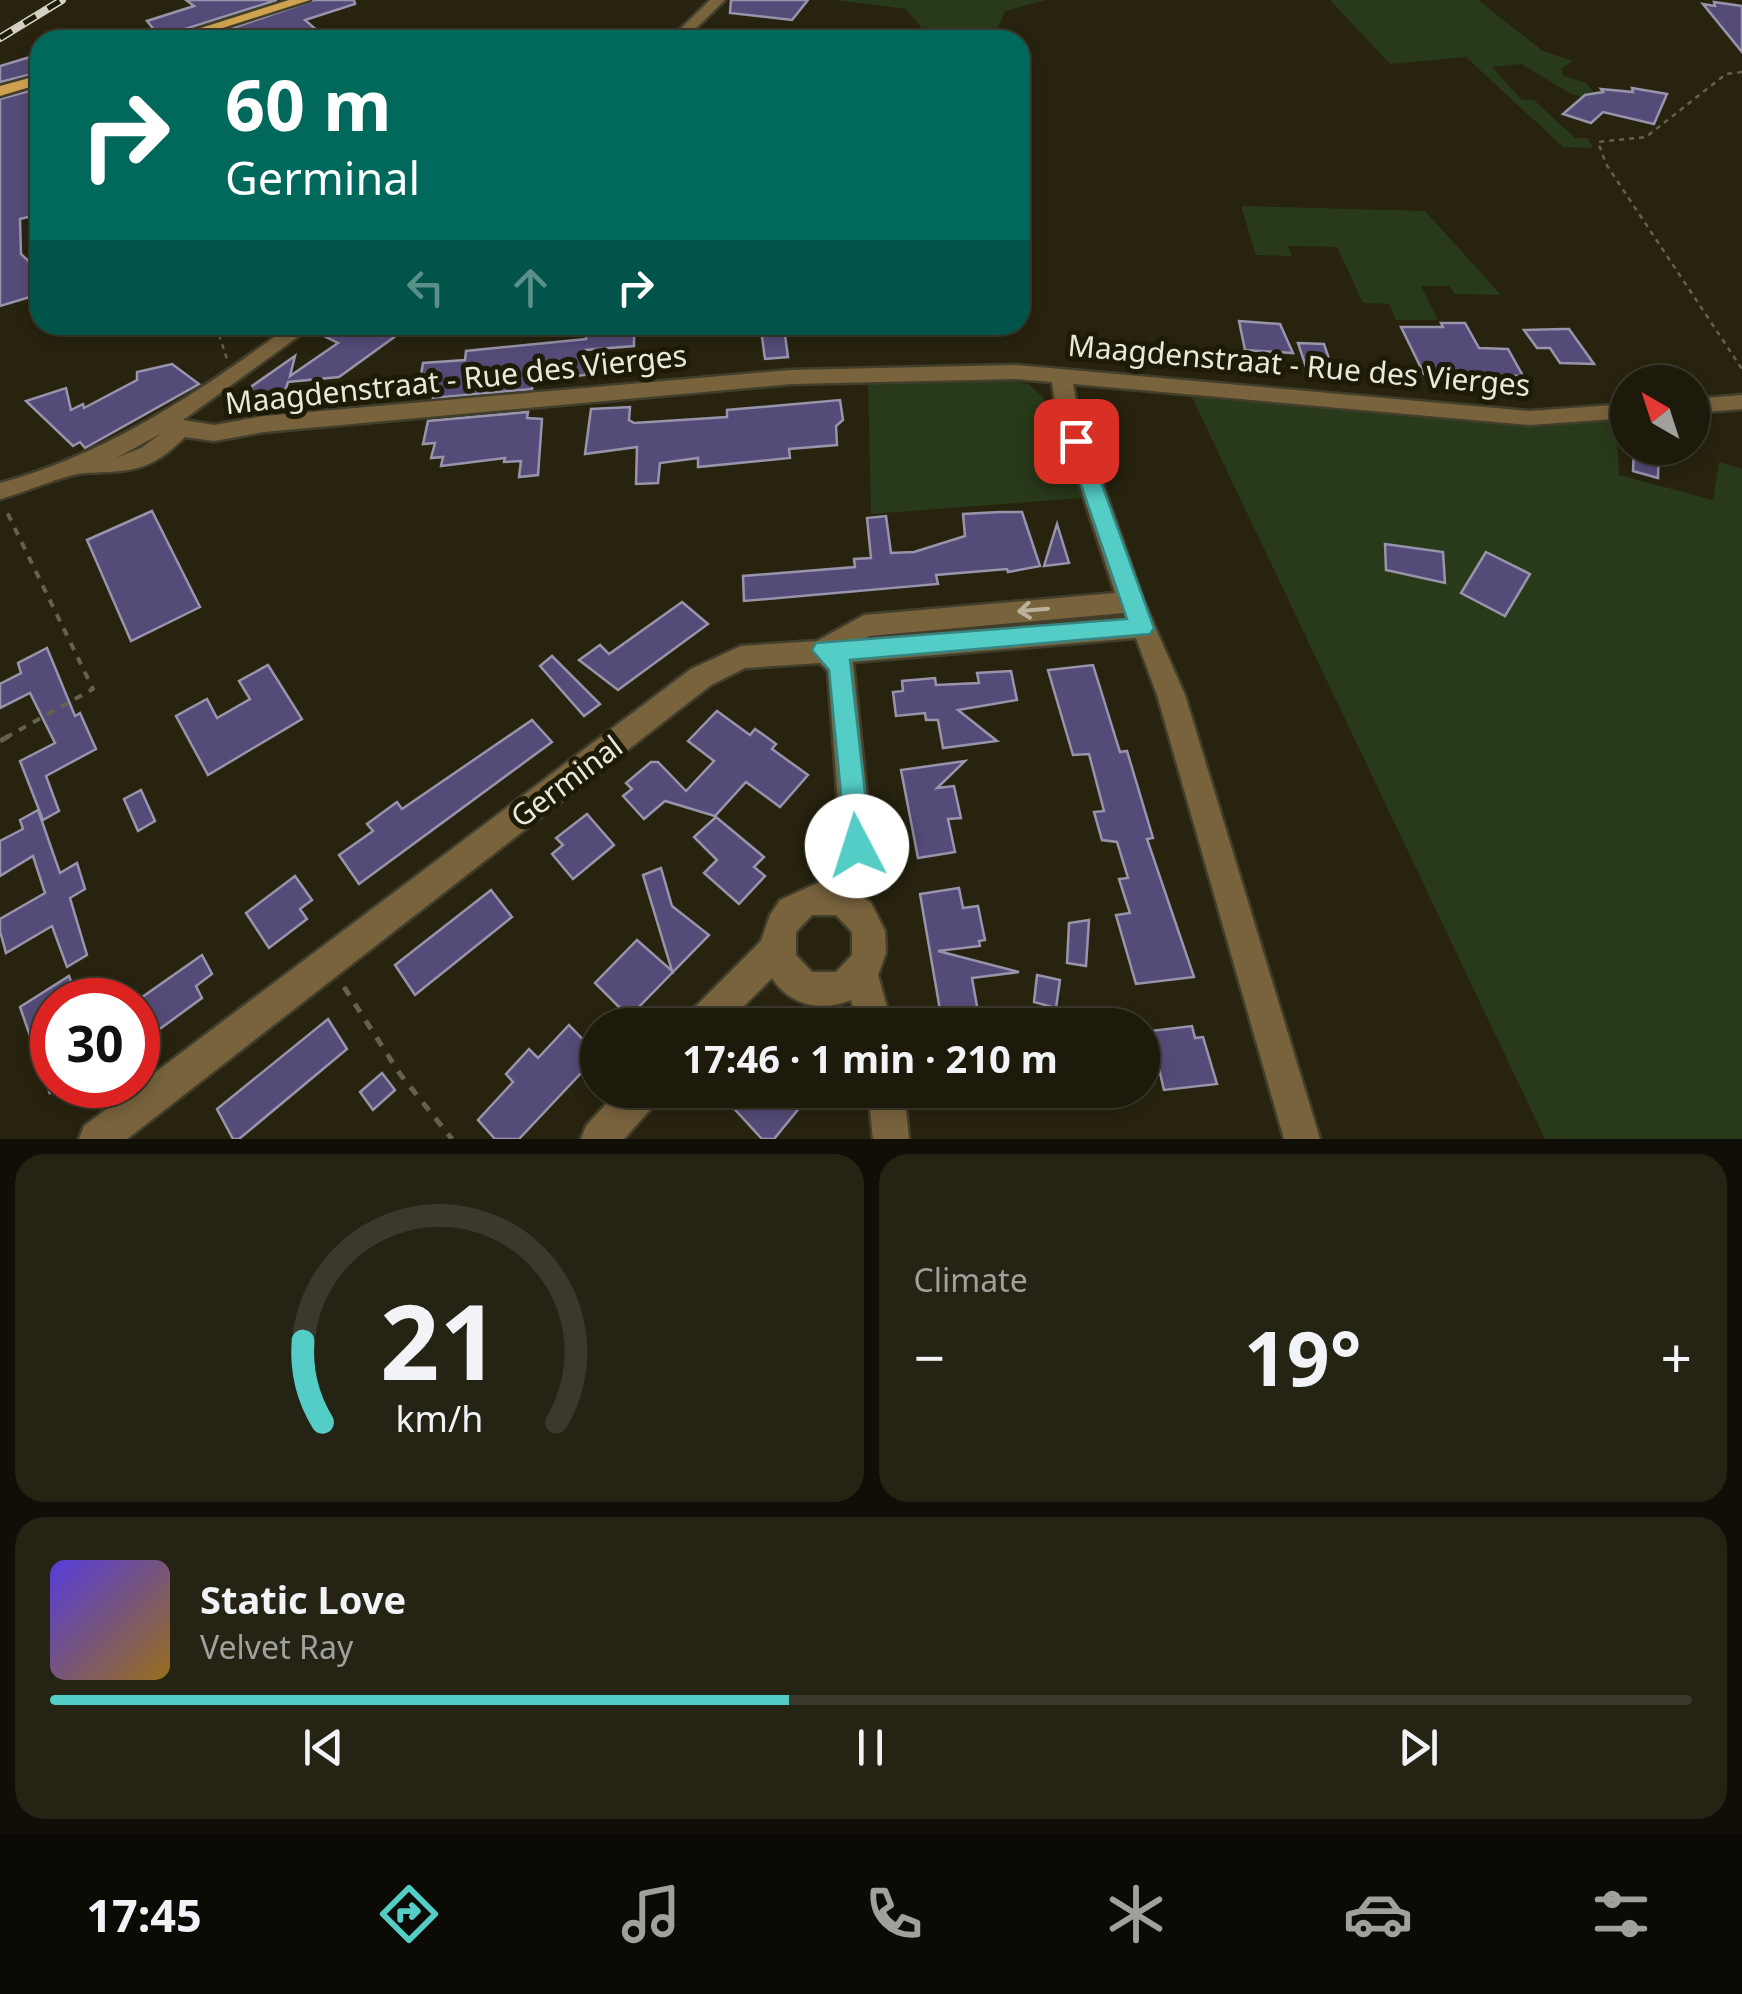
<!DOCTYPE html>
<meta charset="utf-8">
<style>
body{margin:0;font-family:"Noto Sans",sans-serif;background:#252314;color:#f1f3f6;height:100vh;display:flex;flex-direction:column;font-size:38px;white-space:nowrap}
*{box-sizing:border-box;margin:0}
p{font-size:32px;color:#a0a19d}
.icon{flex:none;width:55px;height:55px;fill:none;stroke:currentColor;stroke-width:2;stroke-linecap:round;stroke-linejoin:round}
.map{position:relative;height:1139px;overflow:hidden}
.details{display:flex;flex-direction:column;gap:15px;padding:15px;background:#100e06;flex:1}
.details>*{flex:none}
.top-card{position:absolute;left:30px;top:30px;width:1000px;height:305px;border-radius:30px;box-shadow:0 5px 15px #0003,0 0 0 2px #3b382c;background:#00695c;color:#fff;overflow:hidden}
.needle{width:65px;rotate:321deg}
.buttons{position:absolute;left:1610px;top:365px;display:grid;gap:20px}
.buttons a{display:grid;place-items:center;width:100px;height:100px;border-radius:50%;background:#1d1a0b;box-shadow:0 5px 15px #0003,0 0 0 2px #3b382c;font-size:50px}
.speed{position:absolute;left:30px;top:978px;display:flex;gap:20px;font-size:50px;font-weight:700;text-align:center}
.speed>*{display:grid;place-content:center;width:130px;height:130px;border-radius:50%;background:#1d1a0b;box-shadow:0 5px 15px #0003,0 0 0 2px #3b382c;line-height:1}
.speed .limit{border:15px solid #d22;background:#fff;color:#111}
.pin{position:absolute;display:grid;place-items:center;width:85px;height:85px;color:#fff;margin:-42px;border-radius:20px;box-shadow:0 5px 15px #0006}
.me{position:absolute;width:110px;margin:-55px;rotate:355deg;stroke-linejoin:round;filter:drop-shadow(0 0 8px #0008)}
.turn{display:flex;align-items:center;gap:35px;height:210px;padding:0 30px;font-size:45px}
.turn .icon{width:130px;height:130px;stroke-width:2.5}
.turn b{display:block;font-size:70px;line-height:85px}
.lanes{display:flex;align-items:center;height:95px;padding:0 30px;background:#0003;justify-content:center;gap:50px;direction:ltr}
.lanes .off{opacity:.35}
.big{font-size:75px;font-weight:700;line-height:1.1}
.details .tile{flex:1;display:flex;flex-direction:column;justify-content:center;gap:15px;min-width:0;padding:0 35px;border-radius:30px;background:#252314}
.details .dial{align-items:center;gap:0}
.dial svg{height:260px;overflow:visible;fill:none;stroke:#3b382c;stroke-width:7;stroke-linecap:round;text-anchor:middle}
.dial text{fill:#f1f3f6;stroke:none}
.song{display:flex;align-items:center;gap:30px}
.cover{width:120px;height:120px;border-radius:15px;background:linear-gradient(135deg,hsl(250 70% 55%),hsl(40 70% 35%))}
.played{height:10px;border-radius:5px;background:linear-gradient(90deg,#54cdc6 45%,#3b382c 45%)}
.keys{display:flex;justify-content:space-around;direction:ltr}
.heat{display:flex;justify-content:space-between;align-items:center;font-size:55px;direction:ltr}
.details .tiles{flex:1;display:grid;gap:15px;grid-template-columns:1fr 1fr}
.tile:last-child{grid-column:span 2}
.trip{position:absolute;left:580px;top:1008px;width:580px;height:100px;border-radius:50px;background:#1d1a0b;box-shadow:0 5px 15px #0003,0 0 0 2px #3b382c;font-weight:700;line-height:100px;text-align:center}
.tab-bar{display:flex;height:160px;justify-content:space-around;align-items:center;background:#0c0a04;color:#a0a19d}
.tab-bar .icon{width:70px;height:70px}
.tab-bar .current{color:#54cdc6}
.tab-bar b{font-size:45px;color:#f1f3f6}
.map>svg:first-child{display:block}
.green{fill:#293a1a}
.building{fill:#544b78;stroke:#9794ab;stroke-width:2.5}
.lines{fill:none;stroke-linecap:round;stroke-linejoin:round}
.minor-casing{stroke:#423e2c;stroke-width:5}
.primary-casing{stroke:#423e2c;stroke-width:5}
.path-far2{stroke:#656150;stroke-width:2.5;stroke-dasharray:5 5;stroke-linecap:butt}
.path-far1{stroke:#656150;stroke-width:4;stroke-dasharray:8 8;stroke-linecap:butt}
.path{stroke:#656150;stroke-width:5;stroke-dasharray:10 10;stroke-linecap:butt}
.minor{fill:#78633d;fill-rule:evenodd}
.primary{fill:#cfa250;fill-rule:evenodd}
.rail-casing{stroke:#d3d0c3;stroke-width:8}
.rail{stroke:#1d1a06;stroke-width:5;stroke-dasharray:14;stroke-linecap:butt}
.oneway{stroke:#bcb29c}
.route{fill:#54cdc6;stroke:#378581;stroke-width:2.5}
.labels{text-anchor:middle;stroke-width:10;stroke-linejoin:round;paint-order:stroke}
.street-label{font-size:30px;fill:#eae7db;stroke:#1d1a06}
</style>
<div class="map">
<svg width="1742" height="1139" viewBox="0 0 1742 1139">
<rect width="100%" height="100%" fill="#27230f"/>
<!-- green -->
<g class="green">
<polygon points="835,0 1046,0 1005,11 993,40 932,40 906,9"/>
<polygon points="1330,0 1478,0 1543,51 1573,61 1561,69 1564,76 1586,83 1602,102 1571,94 1521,64 1492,67 1522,100 1534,100 1575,138 1588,138 1593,148 1563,147 1466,57 1390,64"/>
<polygon points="1241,206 1425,211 1501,295 1455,294 1449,286 1421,286 1438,320 1396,320 1389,304 1363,303 1337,247 1288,246 1292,256 1256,255"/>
<polygon points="1004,378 1028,384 1043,397 1082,498 871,514 868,380"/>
<polygon points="1188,389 1616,417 1619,475 1713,500 1719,462 1742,469 1742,1139 1545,1139"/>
</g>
<!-- building -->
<g class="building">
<polygon points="186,0 277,0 160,37 147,21 194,6"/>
<polygon points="314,0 354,0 355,4 305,20 328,40 204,38"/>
<polygon points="731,0 808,0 792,20 730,13"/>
<polygon points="1714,2 1742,6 1742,52 1703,4 1715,6"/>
<polygon points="40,54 40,72 0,82 0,66"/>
<polygon points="40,88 40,165 32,216 20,219 21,254 40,272 40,294 0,306 0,99"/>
<polygon points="1632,88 1667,94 1654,124 1603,112 1591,123 1563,114 1585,95 1603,92 1601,89 1633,92"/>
<polygon points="1239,321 1280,324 1293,353 1245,350"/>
<polygon points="1441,323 1465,323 1479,348 1508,349 1523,376 1424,374 1401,327 1443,327"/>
<polygon points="342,325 411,325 339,377 288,382 280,407 266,406 251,395 252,386 295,356 290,376 338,343 326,337"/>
<polygon points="587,325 634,325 634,346 586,350 585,375 534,381 532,389 433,398 434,390 418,392 423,363 465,360 466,351 586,339"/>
<polygon points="784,328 788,357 765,359 761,330"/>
<polygon points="1563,329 1569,329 1594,364 1560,363 1550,348 1537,348 1524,330"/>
<polygon points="1298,343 1324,344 1332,368 1306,367"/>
<polygon points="172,364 199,384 85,448 80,442 73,446 26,401 66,388 71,410 83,404 84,408 137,380 137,372"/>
<polygon points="840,400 843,420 836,426 837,445 789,449 790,458 698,467 698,458 660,463 658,483 636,484 637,447 585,454 591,409 630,407 629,420 634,423 727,417 727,410"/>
<polygon points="528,412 527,418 542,419 538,475 519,477 521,461 504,462 505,458 441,466 443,457 431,458 435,443 423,444 428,421"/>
<polygon points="1634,448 1659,448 1658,478 1633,471"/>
<polygon points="152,511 200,607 131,641 87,540"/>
<polygon points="1000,512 1022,512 1040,566 1008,572 1007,569 936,575 938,584 744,601 743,576 855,567 854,559 871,558 867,518 886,516 891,553 914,552 965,536 963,514"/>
<polygon points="1057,524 1069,563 1044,566"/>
<polygon points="1385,544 1443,552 1445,583 1386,570"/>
<polygon points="1486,552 1530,574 1505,616 1461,593"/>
<polygon points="682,602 708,624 618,690 579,660 600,645 609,654"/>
<polygon points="47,648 75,716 80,713 96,749 46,776 59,811 43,820 20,761 55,743 30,693 0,708 0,684 21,673 18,663"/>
<polygon points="552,656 600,704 584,716 540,666"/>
<polygon points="268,665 302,719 208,775 176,716 207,699 217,718 250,699 239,681"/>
<polygon points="1093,665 1120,752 1127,751 1153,838 1147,839 1194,977 1136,984 1116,915 1130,913 1119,879 1128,878 1117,842 1102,840 1094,812 1104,811 1089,754 1073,755 1048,670"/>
<polygon points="1011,671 1017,700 958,710 997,741 943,748 938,720 926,720 925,713 896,716 893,692 903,691 902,681 935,678 936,685 979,683 977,673"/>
<polygon points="717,711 750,735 755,729 765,736 776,744 772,749 808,775 780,807 746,782 715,816 665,801 644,819 623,796 632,789 626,783 651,762 658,762 686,791 714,761 688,741"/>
<polygon points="532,720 552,742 359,884 339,855 373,831 367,824 397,802 402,809"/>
<polygon points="965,761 937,788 954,786 961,818 948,819 955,852 918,858 901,770"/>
<polygon points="141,790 155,821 138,831 124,799"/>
<polygon points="38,810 60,873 77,863 85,889 70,898 87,955 67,967 52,926 6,953 0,931 0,919 45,893 33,856 0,876 0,841 23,829 20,820"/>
<polygon points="587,814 614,845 573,879 552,854 563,845 556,838"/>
<polygon points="716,817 764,857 754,867 765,876 739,904 704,873 717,860 694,837"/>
<polygon points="661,868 672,906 709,935 629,1017 595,983 637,940 672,971 643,875"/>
<polygon points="295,876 312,900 300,909 307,919 269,948 246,913"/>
<polygon points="959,888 963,908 978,906 985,940 979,941 980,946 938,951 1019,972 972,978 978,1012 941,1016 920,894"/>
<polygon points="491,890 512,917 415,995 395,965"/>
<polygon points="1089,920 1086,966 1067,963 1069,923"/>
<polygon points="202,955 212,974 196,986 202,998 138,1045 138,1000"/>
<polygon points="1037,975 1060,980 1056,1008 1034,1002"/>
<polygon points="69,976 78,1000 52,1000 50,1094 20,1007"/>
<polygon points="328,1019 347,1049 239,1139 233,1139 217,1109"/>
<polygon points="569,1025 598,1055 519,1139 495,1139 478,1120 513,1082 506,1074 529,1049 538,1058"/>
<polygon points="1192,1026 1195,1038 1203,1037 1217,1084 1164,1090 1150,1031"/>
<polygon points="382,1073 395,1090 373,1110 360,1092"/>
<polygon points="717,1090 814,1090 774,1139 762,1139"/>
</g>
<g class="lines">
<!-- minor casing -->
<g class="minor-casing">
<g id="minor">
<polygon points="710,0 725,0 684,40 669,40"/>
<path d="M291,325H314L183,420L214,425L264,416L791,370L1015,365L1530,411L1628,404V418L1530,425L1073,384L1079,416L1144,602L1185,695L1320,1139H1284L1157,695L1136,638L853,662L872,846L851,889L871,903L885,931L886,953L878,975L892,1025H858L851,1000C822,1012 790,1006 772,978L725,1025H684L689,1013L761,941L770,915L780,900L820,882L841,844L828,671L820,663L745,668L711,685L127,1139H79L84,1126L691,669L741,646L817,641L864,615L1115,593L1057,416L1052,382L1015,379L791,384L264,432L214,441L185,437C149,473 130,471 84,473C66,474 21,494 0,499V483C110,453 200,391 291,325ZM162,433L141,448L116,458ZM1124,613L1126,618L863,640L869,636ZM812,915H836L852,932V955L836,972H812L796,955V932Z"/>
<polygon points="1742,395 1742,409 1692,413 1692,399"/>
<polygon points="619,1090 661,1090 656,1103 624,1139 581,1139 586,1126"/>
<polygon points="868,1090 904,1090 909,1139 873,1139"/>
</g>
</g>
<!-- primary casing -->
<g class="primary-casing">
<g id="primary">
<polygon points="289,0 310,0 185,40 163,40"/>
<polygon points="40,75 40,84 0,96 0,86"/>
</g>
</g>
<!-- path-far2 -->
<g class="path-far2">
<polyline points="1742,72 1726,74 1646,137 1598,142 1606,164 1742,369"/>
<polyline points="216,325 227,359"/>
</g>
<!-- path-far1 -->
<polyline class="path-far1" points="5,738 93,689 6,510"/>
<!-- path -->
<g class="path">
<polyline points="0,741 9,736"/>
<polyline points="344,987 400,1074 452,1139"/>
</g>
<!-- minor -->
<use href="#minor" class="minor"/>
<!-- primary -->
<use href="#primary" class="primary"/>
<!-- rail casing -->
<g class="rail-casing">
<polyline id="rail" points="0,38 62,0"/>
</g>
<!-- rail -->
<use href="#rail" class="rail"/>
</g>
<!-- one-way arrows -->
<defs><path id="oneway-shaft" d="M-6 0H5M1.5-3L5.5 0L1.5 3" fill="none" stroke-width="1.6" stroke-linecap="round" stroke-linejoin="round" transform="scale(2.5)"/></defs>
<use class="oneway" href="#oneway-shaft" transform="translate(1033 610) rotate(175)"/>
<!-- route -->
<polygon class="route" points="1076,434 1086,441 1154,628 1150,634 850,660 871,846 867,856 857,860 847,856 829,670 812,650 816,643 1127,619 1066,441"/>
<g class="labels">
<!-- street labels -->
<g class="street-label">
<text transform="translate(1299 366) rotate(5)" y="10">Maagdenstraat - Rue des Vierges</text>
<text transform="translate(456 380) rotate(-6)" y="10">Maagdenstraat - Rue des Vierges</text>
<text transform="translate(567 782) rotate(-37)" y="10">Germinal</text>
</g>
</g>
</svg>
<div class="buttons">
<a><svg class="needle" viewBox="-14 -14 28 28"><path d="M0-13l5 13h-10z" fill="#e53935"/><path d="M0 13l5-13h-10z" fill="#a0a19d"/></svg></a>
</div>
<div class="speed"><div class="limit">30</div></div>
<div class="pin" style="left:1076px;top:441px;background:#d93025"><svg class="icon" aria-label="arrive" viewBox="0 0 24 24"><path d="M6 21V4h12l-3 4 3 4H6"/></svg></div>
<svg class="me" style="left:857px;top:846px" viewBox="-20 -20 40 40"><circle r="19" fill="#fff"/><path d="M0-13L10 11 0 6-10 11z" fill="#54cdc6"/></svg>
<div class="trip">17:46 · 1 min · 210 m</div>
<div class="top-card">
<div class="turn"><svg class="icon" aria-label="right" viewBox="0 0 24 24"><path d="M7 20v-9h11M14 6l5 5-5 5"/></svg><div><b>60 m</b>Germinal</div></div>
<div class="lanes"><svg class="icon off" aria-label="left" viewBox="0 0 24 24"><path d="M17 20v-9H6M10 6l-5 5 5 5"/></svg><svg class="icon off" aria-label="ahead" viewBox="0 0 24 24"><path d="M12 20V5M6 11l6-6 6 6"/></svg><svg class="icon" aria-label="right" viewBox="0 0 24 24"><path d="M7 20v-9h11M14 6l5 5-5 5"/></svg></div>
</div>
</div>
<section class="details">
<div class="tiles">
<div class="tile dial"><svg viewBox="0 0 100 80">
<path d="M14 69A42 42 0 1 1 86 69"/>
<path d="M14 69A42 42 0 0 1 8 44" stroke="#54cdc6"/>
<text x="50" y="56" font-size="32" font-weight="700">21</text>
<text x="50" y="72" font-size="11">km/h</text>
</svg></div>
<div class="tile"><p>Climate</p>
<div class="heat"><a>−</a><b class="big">19°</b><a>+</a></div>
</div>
<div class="tile">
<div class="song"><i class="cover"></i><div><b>Static Love</b><p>Velvet Ray</p></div></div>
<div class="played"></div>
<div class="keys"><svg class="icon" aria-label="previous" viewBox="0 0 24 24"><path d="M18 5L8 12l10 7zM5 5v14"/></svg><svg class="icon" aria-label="pause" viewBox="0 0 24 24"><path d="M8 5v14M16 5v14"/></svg><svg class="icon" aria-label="next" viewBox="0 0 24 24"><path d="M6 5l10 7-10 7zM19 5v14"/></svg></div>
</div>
</div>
</section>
<nav class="tab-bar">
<b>17:45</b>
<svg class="icon current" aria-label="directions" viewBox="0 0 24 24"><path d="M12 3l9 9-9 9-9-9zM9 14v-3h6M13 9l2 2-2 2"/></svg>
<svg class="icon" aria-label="music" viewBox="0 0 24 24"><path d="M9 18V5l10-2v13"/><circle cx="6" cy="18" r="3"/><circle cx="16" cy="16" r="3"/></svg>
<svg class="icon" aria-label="phone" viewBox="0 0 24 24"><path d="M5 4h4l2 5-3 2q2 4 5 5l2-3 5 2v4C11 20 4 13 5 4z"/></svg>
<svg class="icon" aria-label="climate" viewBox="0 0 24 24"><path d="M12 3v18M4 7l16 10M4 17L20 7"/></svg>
<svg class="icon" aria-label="car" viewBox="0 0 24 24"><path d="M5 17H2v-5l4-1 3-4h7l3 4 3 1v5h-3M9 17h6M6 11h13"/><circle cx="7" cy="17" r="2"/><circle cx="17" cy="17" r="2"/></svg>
<svg class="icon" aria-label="filters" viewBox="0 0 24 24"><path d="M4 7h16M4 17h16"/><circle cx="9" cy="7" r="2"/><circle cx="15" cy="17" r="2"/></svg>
</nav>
